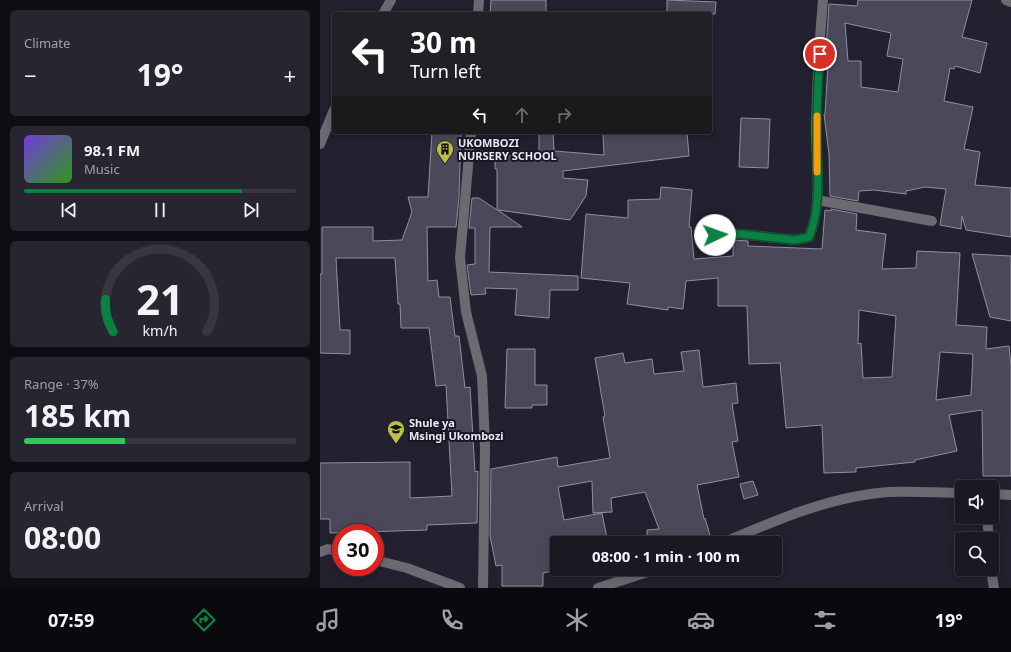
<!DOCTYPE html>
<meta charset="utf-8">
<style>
body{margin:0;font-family:"Noto Sans",sans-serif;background:#272530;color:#f1f3f6;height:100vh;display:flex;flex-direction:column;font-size:15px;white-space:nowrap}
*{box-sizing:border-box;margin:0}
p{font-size:13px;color:#9fa0a6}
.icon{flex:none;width:22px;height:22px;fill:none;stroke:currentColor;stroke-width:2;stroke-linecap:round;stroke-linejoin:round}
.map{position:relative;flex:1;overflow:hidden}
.sheet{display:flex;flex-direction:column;gap:10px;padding:10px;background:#0e0d13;width:320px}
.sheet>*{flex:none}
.top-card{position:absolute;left:12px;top:12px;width:380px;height:122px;border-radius:4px;box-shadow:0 2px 10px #0003,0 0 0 1px #383741;background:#202124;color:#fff;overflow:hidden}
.tools{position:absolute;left:635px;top:480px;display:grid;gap:8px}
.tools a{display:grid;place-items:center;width:44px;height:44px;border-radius:4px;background:#1a1823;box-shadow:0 2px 10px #0003,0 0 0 1px #383741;font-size:20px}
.speed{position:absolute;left:12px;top:524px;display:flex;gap:8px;font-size:20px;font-weight:700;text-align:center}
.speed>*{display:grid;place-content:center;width:52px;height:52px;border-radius:50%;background:#1a1823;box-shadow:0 2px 10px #0003,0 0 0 1px #383741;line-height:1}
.speed .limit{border:6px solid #d22;background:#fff;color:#111}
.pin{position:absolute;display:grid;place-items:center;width:34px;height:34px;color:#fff;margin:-17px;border:2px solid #fff;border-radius:50%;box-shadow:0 1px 4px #0007}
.me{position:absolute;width:44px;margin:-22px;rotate:87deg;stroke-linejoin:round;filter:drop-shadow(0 0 3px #0008)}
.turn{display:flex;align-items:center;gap:14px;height:84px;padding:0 12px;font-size:18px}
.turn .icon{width:52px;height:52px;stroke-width:2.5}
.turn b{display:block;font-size:28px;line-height:34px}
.lanes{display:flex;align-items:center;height:38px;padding:0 12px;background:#0003;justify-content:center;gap:20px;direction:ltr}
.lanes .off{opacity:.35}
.big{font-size:30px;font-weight:700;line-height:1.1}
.sheet .tile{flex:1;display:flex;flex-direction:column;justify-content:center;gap:6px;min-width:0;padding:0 14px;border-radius:6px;background:#272530}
.sheet .dial{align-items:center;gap:0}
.dial svg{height:104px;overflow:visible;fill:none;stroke:#383741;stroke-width:7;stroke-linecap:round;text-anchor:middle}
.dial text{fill:#f1f3f6;stroke:none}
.song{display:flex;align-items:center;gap:12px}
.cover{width:48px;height:48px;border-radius:6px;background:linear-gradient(135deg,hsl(260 70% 55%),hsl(110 70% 35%))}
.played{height:4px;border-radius:2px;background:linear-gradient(90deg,#0b8043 80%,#383741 80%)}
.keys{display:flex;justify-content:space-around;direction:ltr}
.heat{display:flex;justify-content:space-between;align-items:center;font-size:22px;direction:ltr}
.charge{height:6px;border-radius:3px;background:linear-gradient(90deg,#34c759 37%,#383741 0)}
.trip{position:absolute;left:230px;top:536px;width:232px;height:40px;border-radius:4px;background:#1a1823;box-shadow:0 2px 10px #0003,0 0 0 1px #383741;font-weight:700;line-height:40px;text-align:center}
.menu{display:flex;height:64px;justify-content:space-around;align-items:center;background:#0a0a0e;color:#9fa0a6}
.menu .icon{width:28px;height:28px}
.menu .active{color:#0b8043}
.menu b{font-size:18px;color:#f1f3f6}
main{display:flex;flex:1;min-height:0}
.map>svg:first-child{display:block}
.building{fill:#4b4859;stroke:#918ea0;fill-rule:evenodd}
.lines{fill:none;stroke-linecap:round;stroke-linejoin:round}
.minor{stroke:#6b6a72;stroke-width:10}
.tertiary{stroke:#6b6a72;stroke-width:10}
.route-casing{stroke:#07532c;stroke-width:10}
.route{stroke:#0b8043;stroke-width:7}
.slow{stroke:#f59e0b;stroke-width:7}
.labels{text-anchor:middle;stroke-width:4;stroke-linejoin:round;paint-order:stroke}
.poi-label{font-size:11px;font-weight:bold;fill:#eae9f3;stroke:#191725;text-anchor:start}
</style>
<main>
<section class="sheet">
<div class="tile"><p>Climate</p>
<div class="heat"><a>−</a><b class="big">19°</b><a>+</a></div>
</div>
<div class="tile">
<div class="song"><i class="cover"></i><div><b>98.1 FM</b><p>Music</p></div></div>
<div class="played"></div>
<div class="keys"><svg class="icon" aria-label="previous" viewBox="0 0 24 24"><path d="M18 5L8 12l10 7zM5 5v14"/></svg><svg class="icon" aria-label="pause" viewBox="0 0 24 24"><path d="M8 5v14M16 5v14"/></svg><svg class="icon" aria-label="next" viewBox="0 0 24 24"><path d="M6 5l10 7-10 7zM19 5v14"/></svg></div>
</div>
<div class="tile dial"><svg viewBox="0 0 100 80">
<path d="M14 69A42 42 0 1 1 86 69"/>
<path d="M14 69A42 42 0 0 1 8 44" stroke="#0b8043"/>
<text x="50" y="56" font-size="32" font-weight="700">21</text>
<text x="50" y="72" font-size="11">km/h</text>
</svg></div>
<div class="tile"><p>Range · 37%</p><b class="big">185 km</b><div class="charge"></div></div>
<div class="tile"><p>Arrival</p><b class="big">08:00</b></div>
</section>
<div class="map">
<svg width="691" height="588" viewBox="0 0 691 588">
<rect width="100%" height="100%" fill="#23202f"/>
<!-- building -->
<g class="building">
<polygon points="171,0 226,0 226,14 170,14"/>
<polygon points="347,0 396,2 395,14 347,14"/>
<path d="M538,0H652L642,37L667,43L660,73L635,66L634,69L630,68L624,101L653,107L644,149L660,152L655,185L691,188V237L646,230L642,216L641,229L620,225L626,189L605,187L586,191V194L554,190L539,191L538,201L510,196L509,154L504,114H505L508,65H505L509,4L537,6ZM525,23L571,33L567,56L583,59L578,92L541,87V61H528Z"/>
<polygon points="421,118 450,119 448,168 419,167"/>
<polygon points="112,132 141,132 139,198 136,227 107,227 108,281 117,280 119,297 130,297 135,336 139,336 145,388 150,387 155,472 158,471 157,523 107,525 107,530 10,533 10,519 0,519 0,463 90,462 90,498 132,496 126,385 116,386 109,328 81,328 80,304 78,304 75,258 16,258 20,330 30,330 30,354 0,353 0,274 2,274 2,227 53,227 53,241 82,240 92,212 88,197 108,197"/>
<polygon points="219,132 233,132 234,151 284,155 283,134 292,133 292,132 367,132 369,156 243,171 243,178 268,180 266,196 250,220 178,210 202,227 170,227 169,272 258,276 258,290 230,290 229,318 195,315 197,289 165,288 166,294 151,295 147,265 155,264 155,228 149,228 152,198 159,198 177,210 177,169 175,169 175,155 219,155"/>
<path d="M341,187L372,190L369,227H371L374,259L413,256V240L428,241V246L502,249L505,210L511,211V209L537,214L536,230L566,234L562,269L596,268L597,251L640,253L636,325L667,327L666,349L689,346L691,366V476H663L662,410L629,415L637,451L595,460V462L536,468V472L504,473L502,425L466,428L460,363L429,364L427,306H398V278L366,281L363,309L348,307V310L307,304L310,283L261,278L266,214L308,218V200L340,199ZM539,310L576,316L572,377L543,378L541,343L538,344ZM620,352L653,354L651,395L616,400Z"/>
<polygon points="652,254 691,256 691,321 670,317"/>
<polygon points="187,349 215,349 215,385 227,385 227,405 212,405 212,408 185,408"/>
<polygon points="379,350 383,387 416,383 418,403 412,404 418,441 412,442 419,477 377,485 384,519 385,518 390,535 361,543 328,543 327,530 339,529 325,492 291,498 292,512 273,513 272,481 238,487 244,520 282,513 288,543 237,543 237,569 243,569 223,573 223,586 182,586 182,565 176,566 170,536 171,469 237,457 238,467 290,458 283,417 285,416 275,358 303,353 305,363 332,359 334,374 364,371 361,352"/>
<polygon points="433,481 438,495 424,499 420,484"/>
</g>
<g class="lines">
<!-- minor -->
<g class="minor">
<polyline points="158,14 159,0"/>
<polyline points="151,132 140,258 146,312 162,376 165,446 163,588"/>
<polyline points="497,200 612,221"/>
<path d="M395,235L411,233L475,240L489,237C503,204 496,164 496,128C497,86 499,43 503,0"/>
<polyline points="672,494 691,495"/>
<polyline points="667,517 669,539"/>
<path d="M402,543C448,524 494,503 544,495C576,489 610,493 642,493"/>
<polyline points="0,552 8,549 21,552"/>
<polyline points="55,560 87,568 140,588"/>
<polyline points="671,569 674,588"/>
<polyline points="278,588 337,569"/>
</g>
<!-- tertiary -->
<g class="tertiary">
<polyline points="686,0 691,2"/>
<polyline points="63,14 71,0"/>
<polyline points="0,144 14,110"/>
</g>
</g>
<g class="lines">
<!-- route casing -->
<g class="route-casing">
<path id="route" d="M395,235L411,233L475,240L489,237C503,203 496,164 497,128C497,103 498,78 500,54"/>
</g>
<!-- route -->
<use href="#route" class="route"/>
<!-- slow -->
<polyline class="slow" points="497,172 497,116"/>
</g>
<!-- icons -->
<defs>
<g id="building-pin" transform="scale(0.9)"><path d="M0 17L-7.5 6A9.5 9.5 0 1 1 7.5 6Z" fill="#bbc044" stroke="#191725"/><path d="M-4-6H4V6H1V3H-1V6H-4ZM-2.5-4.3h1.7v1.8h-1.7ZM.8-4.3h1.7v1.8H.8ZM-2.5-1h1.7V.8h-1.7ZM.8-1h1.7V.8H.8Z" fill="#111"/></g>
<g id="school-pin" transform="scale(0.9)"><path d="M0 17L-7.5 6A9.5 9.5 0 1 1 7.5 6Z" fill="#bbc044" stroke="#191725"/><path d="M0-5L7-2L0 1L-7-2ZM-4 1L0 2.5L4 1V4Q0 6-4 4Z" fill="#111"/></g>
</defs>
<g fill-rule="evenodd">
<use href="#building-pin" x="125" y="149"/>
<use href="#school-pin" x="76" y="429"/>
</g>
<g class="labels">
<!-- poi labels -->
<g class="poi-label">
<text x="138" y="147">UKOMBOZI<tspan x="138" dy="13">NURSERY SCHOOL</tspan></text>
<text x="89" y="427">Shule ya<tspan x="89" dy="13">Msingi Ukombozi</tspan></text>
</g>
</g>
</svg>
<div class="tools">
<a><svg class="icon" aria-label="sound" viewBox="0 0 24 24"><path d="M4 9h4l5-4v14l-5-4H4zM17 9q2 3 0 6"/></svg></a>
<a><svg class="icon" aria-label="search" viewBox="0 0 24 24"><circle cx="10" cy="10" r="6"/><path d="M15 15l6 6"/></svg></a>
</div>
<div class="speed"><div class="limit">30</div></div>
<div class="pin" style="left:500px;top:54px;background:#d93025"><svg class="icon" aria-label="arrive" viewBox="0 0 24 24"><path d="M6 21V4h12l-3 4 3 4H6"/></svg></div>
<svg class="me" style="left:395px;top:235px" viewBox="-20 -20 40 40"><circle r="19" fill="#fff"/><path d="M0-13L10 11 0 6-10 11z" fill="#0b8043"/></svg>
<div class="trip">08:00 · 1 min · 100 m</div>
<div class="top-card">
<div class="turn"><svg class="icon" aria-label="left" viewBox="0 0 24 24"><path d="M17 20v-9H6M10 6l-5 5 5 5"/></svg><div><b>30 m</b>Turn left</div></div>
<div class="lanes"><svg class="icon" aria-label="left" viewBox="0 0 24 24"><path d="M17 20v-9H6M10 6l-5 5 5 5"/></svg><svg class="icon off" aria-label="ahead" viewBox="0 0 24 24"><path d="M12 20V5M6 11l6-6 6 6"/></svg><svg class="icon off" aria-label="right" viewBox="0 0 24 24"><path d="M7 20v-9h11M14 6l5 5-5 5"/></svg></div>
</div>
</div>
</main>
<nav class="menu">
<b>07:59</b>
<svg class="icon active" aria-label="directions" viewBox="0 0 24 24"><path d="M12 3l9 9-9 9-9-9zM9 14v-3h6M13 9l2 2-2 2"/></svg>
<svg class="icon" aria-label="music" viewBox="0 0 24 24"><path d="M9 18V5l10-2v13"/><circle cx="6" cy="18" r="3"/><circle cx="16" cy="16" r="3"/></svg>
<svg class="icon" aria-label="phone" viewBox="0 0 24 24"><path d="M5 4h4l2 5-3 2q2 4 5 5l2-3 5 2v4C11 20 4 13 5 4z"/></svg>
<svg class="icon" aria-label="climate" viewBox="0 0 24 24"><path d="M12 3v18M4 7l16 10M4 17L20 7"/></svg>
<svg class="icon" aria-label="car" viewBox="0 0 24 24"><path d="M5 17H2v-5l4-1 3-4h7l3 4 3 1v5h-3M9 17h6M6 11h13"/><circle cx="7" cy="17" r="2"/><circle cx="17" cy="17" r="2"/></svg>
<svg class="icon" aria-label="filters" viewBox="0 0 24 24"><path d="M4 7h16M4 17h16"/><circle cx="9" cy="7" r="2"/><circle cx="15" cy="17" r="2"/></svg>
<b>19°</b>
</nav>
